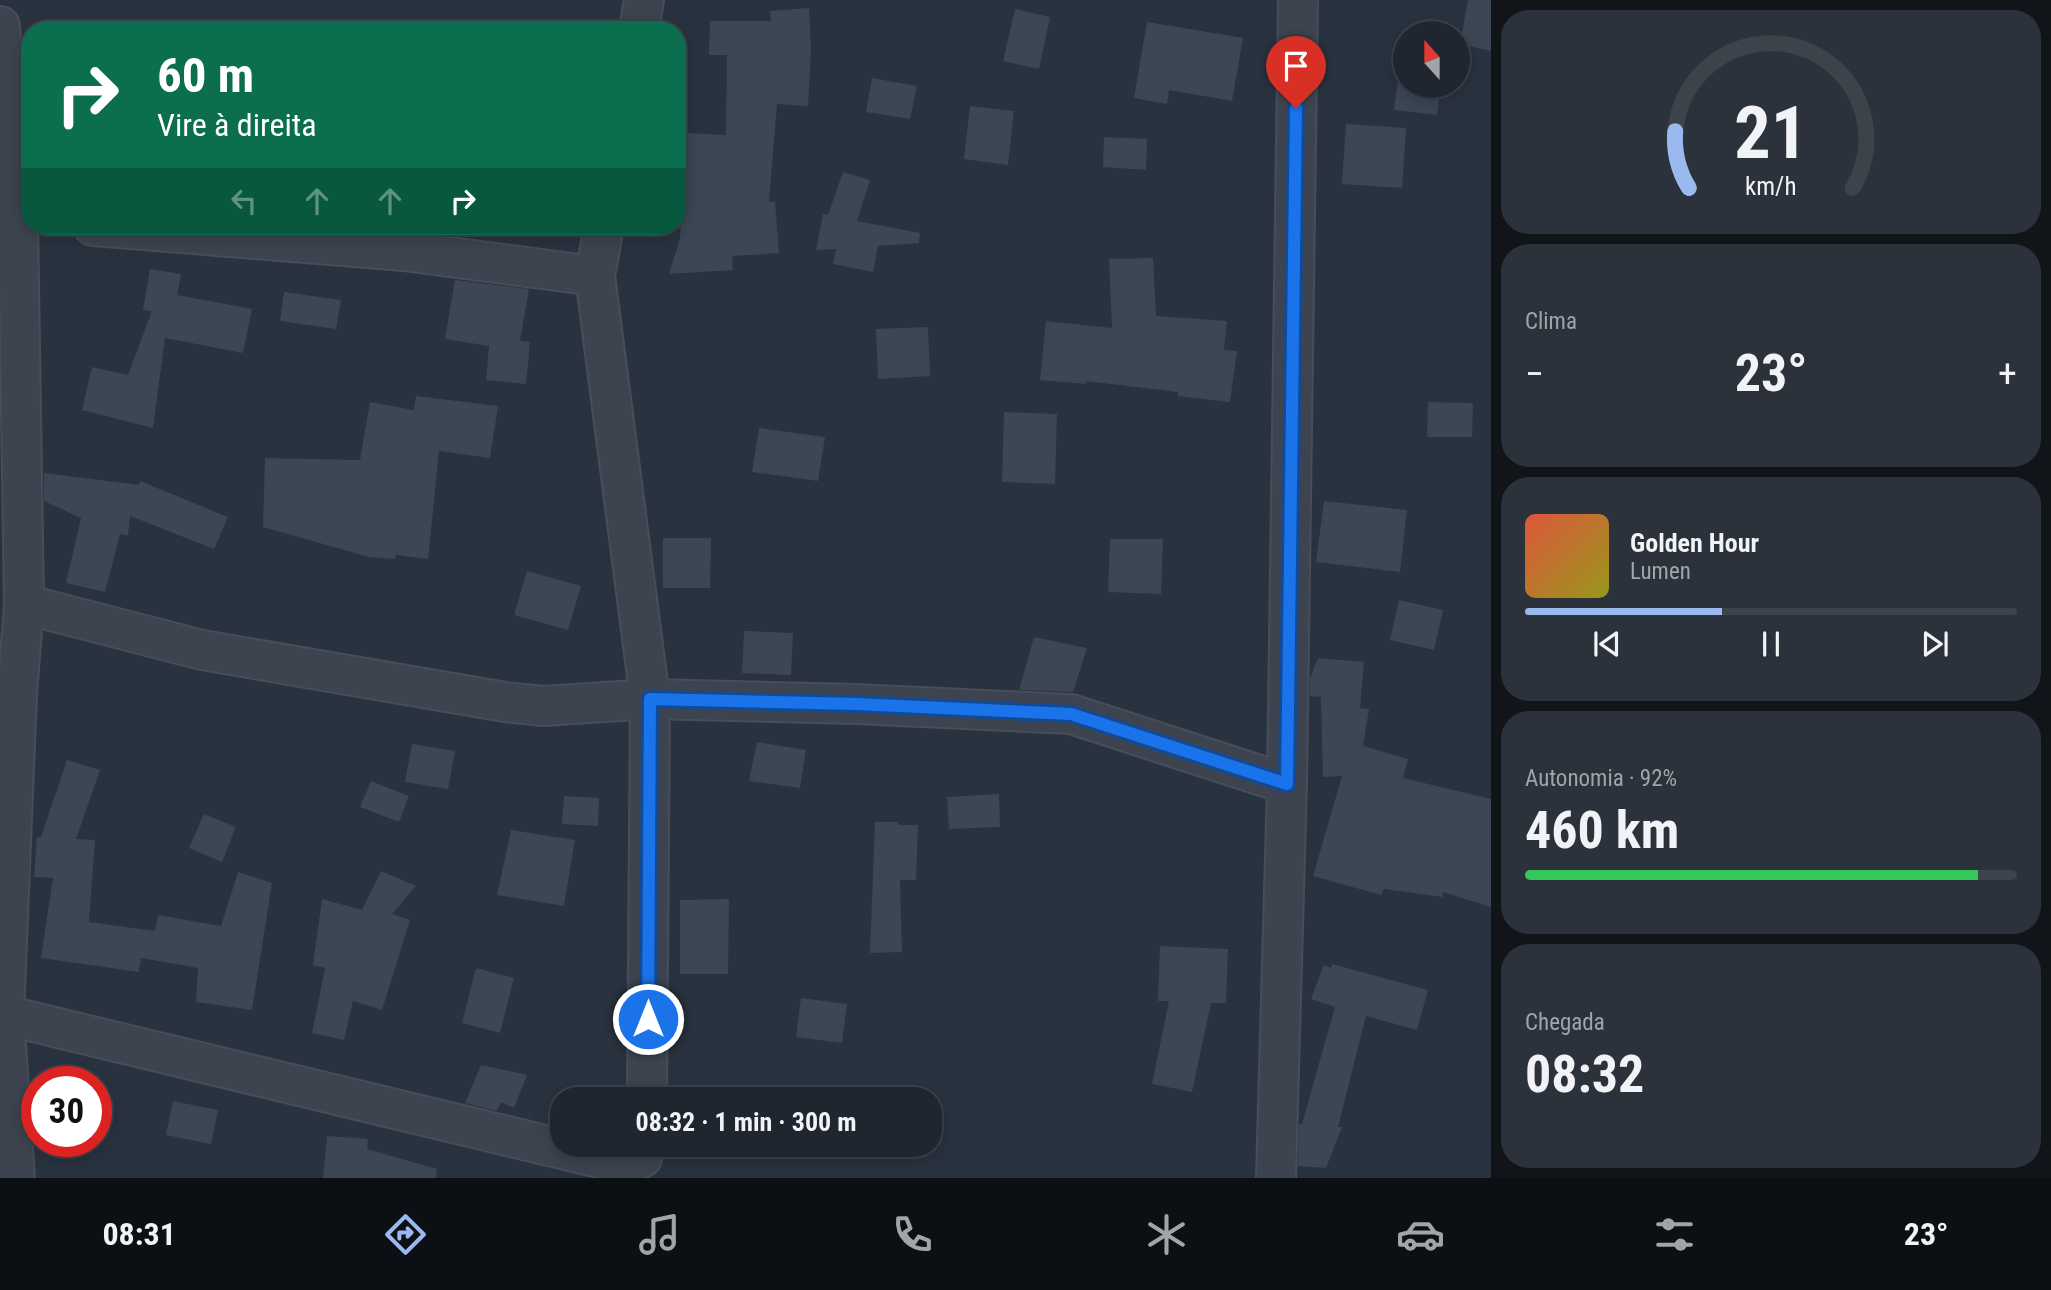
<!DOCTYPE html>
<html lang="pt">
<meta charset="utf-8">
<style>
body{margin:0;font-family:"Roboto Condensed",sans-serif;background:#2c323b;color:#f1f3f6;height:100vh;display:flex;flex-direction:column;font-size:26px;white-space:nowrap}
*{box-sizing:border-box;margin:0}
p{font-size:23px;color:#a1a5aa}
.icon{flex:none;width:38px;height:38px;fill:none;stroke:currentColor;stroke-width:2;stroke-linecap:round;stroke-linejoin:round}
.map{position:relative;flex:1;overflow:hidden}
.details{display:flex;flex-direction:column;gap:10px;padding:10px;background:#11151a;width:560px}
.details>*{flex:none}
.guide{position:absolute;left:21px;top:21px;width:665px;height:214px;border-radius:28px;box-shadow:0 4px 18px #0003,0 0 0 2px #3c434b;background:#0b6e4f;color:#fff;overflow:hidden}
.needle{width:46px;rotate:339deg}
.fabs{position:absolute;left:1393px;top:21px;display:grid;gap:14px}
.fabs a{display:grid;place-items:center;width:77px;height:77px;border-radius:50%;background:#1f262f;box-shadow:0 4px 18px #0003,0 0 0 2px #3c434b;font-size:35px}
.speed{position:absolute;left:21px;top:1066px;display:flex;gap:14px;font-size:35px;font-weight:700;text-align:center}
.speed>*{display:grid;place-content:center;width:91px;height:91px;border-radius:50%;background:#1f262f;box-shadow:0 4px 18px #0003,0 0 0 2px #3c434b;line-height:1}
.speed .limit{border:10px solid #d22;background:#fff;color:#111}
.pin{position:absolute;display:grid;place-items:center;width:60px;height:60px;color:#fff;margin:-72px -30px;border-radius:50% 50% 50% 0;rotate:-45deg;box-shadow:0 0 7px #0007}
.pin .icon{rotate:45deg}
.me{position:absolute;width:77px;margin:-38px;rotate:0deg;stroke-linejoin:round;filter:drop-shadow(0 0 5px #0008)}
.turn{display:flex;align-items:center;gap:24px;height:147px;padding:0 21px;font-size:32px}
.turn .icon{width:91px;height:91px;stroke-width:2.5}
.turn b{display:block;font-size:49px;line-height:60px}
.lanes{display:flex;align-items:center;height:66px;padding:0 21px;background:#0003;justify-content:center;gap:35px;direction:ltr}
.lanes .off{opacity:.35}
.big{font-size:52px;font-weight:700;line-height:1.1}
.details .tile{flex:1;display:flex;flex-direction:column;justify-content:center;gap:10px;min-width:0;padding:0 24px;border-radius:28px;background:#2c323b}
.details .dial{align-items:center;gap:0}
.dial svg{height:182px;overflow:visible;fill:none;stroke:#3c434b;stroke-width:7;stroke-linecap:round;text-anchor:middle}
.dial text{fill:#f1f3f6;stroke:none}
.song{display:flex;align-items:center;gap:21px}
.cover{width:84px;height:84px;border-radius:10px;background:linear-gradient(135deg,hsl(10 70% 55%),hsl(60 70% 35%))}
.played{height:7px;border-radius:4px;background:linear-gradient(90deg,#9ab9ee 40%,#3c434b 40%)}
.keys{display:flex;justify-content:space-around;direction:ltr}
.heat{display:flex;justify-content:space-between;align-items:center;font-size:38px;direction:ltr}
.charge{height:10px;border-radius:5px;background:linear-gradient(90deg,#34c759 92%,#3c434b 0)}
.trip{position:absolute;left:550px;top:1087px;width:392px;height:70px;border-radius:28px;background:#1f262f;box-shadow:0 4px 18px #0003,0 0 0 2px #3c434b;font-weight:700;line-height:70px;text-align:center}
.menu{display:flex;height:112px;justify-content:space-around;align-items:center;background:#0c0f13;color:#a1a5aa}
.menu .icon{width:49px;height:49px}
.menu .selected{color:#9ab9ee}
.menu b{font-size:32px;color:#f1f3f6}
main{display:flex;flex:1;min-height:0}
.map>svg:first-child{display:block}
.building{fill:#3c4655}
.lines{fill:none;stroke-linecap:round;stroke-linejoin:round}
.minor-casing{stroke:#474d59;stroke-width:42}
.minor{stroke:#3d444f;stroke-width:38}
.route-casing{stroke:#114b97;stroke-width:18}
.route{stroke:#1a73e8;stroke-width:12}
</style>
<main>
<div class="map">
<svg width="1491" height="1178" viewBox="0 0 1491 1178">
<rect width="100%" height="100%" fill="#29323f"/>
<!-- building -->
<g class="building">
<polygon points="1468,0 1491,0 1491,51 1460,44"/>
<polygon points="809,8 811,49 808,106 777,104 769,202 775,202 779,253 732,256 733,270 669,274 680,239 685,133 726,135 727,55 709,55 710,21 771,21 770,11"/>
<polygon points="1015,9 1050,17 1039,69 1003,61"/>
<polygon points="1147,22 1243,38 1232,101 1169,90 1167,104 1134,98"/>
<polygon points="1400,67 1405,68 1405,86 1441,86 1437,115 1394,110"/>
<polygon points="872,78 917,86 910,119 866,112"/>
<polygon points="970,106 1014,111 1008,165 964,159"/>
<polygon points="1346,124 1406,128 1402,188 1342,184"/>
<polygon points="1104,137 1147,139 1146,170 1103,167"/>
<polygon points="843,172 870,180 857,221 920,233 919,243 878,246 873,272 833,264 836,249 816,250 823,214 828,215"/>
<polygon points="1153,258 1156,316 1227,321 1224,350 1237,351 1230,402 1178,396 1178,392 1086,381 1086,384 1040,380 1046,321 1112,328 1109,259"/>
<polygon points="150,269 181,274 177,295 252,309 243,353 165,338 153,428 82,410 92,367 128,375 152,311 143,310"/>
<polygon points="455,280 529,289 520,341 530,342 526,384 486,380 489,346 445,339"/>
<polygon points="284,292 341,300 336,329 280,321"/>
<polygon points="928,327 930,376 878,379 876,329"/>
<polygon points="416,396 498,406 490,458 439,451 428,559 396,555 395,559 369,557 263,527 265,458 360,460 370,402 414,410"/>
<polygon points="1428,402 1473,403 1472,437 1427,437"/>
<polygon points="1004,412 1057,414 1055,484 1002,482"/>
<polygon points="759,428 825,437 818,481 752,472"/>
<polygon points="44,473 139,485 140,481 228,517 214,549 130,516 128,535 120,534 105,592 66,583 81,518 44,501"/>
<polygon points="1324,501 1407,510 1400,572 1316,562"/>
<polygon points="663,538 711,538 710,588 663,588"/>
<polygon points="1110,539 1163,539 1161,594 1108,592"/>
<polygon points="527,571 581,586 568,630 514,615"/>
<polygon points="1399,600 1443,610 1434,650 1390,640"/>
<polygon points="744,631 793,633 791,675 742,673"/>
<polygon points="1034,637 1087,648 1073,692 1019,690"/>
<polygon points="1318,658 1364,662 1360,708 1369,709 1363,746 1408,759 1403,778 1491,799 1491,907 1443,892 1443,897 1384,889 1381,895 1313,876 1342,776 1323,777 1321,697 1310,696 1310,678"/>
<polygon points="757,742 806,750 800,788 749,781"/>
<polygon points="412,744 455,751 448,789 405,782"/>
<polygon points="67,760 100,770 76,839 95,840 89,922 155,931 158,915 221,926 238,872 272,883 252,1010 196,1002 198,968 141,958 139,972 41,958 53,878 34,877 37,837 41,837"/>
<polygon points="371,781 409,796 399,822 360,807"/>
<polygon points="999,794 1000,827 949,829 947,797"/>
<polygon points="564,796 599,798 598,826 562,824"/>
<polygon points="204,814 236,827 222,862 189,848"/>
<polygon points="875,822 898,822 898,825 918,825 916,880 900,880 902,952 870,953"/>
<polygon points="511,830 575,840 564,906 497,895"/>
<polygon points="381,871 416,886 392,914 410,920 382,1010 353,1001 344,1040 312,1033 325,968 313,965 322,899 362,910"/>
<polygon points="729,899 728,974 680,974 680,900"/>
<polygon points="1160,946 1228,949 1226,1003 1211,1003 1192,1092 1152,1084 1169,1001 1158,1001"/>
<polygon points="1332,964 1428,990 1417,1030 1366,1016 1338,1127 1342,1127 1326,1168 1298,1166 1299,1124 1302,1124 1335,1007 1311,999 1324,965 1331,968"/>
<polygon points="476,968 514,978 500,1033 462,1023"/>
<polygon points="801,998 847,1004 842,1043 796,1037"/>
<polygon points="481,1065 527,1075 514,1108 501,1102 497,1111 465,1103"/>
<polygon points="173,1101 218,1110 211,1144 166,1135"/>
<polygon points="327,1136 368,1139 367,1149 437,1169 436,1178 323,1178"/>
</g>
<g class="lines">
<!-- minor casing -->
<g class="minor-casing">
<g id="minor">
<polyline points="0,26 18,220 24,604 17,695 4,1015 15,1178"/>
<polyline points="639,30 644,0"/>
<polyline points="93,226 404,251 595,276"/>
<polyline points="604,226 595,276 650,699 647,1099"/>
<polyline points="24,604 202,650 505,702 543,706 650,699 856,704 1071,714 1287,784"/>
<polyline points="0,1014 624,1164 642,1158"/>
<polyline points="1276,1178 1287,784 1298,0"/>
</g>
</g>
<!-- minor -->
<use href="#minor" class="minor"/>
</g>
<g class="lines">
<!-- route casing -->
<g class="route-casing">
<polyline id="route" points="648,1019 650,699 856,704 1071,714 1287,784 1296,108"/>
</g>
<!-- route -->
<use href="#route" class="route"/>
</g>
</svg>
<div class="fabs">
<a><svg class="needle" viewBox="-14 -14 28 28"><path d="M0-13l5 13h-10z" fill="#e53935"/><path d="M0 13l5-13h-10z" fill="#a1a5aa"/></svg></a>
</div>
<div class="speed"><div class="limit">30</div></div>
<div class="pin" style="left:1296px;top:108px;background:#d93025"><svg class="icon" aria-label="arrive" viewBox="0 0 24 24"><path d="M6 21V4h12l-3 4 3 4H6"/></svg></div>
<svg class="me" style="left:648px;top:1019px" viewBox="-20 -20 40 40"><circle r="17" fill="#1a73e8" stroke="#fff" stroke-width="3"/><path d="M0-11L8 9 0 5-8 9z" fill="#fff"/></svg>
<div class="trip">08:32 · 1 min · 300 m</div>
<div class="guide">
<div class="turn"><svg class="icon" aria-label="right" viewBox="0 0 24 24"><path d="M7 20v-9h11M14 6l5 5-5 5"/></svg><div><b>60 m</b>Vire à direita</div></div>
<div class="lanes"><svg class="icon off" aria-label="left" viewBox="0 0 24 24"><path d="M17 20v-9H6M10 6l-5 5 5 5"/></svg><svg class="icon off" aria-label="ahead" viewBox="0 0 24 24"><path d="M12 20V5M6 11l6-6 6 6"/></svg><svg class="icon off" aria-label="ahead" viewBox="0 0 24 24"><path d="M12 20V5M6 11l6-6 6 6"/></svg><svg class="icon" aria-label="right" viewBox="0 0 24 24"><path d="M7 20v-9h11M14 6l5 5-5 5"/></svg></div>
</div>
</div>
<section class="details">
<div class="tile dial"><svg viewBox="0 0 100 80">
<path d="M14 69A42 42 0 1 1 86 69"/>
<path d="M14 69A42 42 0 0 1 8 44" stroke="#9ab9ee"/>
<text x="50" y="56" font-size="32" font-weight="700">21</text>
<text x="50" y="72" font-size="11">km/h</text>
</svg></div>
<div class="tile"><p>Clima</p>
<div class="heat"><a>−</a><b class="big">23°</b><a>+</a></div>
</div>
<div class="tile">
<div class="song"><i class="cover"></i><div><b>Golden Hour</b><p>Lumen</p></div></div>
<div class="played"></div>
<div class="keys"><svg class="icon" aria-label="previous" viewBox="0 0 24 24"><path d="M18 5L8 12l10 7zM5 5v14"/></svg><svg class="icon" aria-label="pause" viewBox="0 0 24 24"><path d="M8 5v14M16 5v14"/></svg><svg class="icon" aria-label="next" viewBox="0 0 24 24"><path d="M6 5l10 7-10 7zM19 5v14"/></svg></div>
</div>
<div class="tile"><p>Autonomia · 92%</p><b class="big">460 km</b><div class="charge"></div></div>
<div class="tile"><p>Chegada</p><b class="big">08:32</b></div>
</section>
</main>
<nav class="menu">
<b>08:31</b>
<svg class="icon selected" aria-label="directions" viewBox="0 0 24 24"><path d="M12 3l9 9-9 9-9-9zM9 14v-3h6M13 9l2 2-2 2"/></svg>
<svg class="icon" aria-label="music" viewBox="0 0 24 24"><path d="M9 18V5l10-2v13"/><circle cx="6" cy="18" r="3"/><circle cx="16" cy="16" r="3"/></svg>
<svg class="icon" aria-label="phone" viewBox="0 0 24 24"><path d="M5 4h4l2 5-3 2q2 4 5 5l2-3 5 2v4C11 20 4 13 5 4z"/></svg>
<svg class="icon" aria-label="climate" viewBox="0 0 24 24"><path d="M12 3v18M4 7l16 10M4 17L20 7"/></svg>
<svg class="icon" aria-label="car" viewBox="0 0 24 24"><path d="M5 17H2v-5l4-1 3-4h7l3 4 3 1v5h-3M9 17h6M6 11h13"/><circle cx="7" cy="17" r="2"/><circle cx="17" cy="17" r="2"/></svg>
<svg class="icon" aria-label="filters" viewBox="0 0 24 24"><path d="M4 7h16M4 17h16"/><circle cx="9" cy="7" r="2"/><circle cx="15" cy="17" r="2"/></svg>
<b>23°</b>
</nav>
